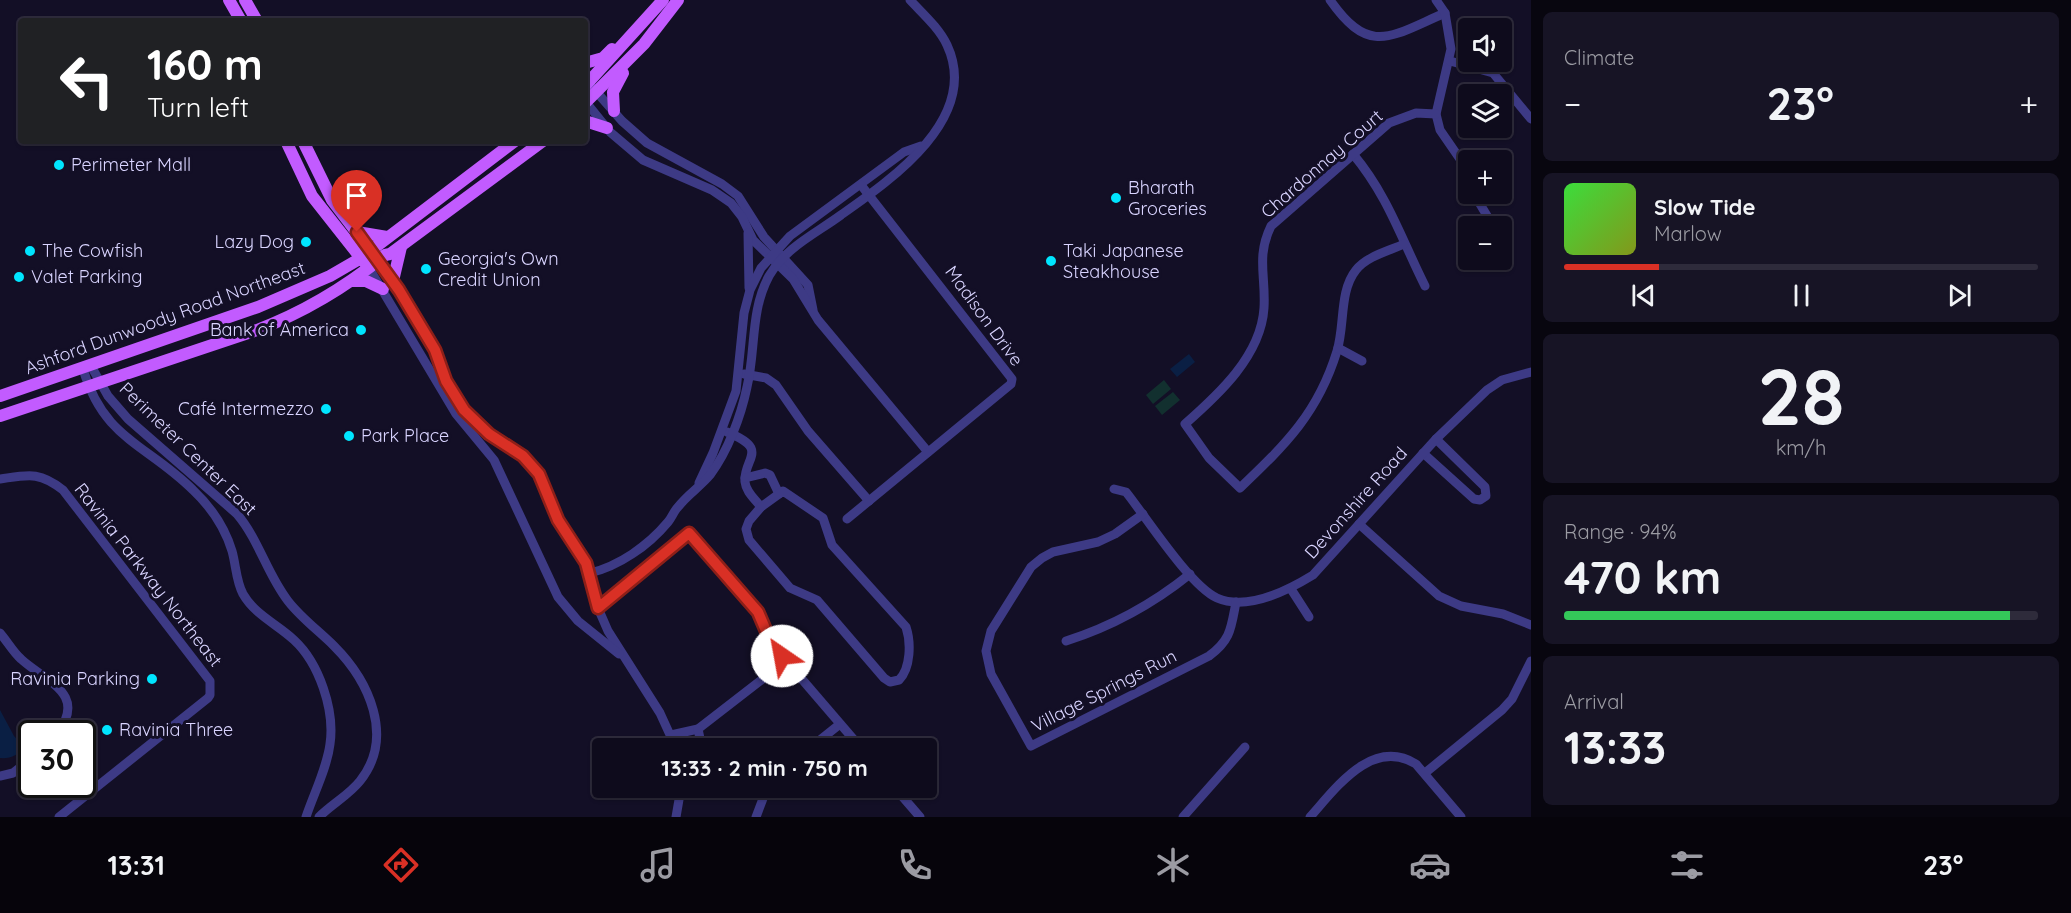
<!DOCTYPE html>
<meta charset="utf-8">
<style>
body{margin:0;font-family:Quicksand,sans-serif;background:#171425;color:#f1f3f6;height:100vh;display:flex;flex-direction:column;font-size:22px;white-space:nowrap}
*{box-sizing:border-box;margin:0}
p{font-size:20px;color:#9b9ba3}
.icon{flex:none;width:33px;height:33px;fill:none;stroke:currentColor;stroke-width:2;stroke-linecap:round;stroke-linejoin:round}
.map{position:relative;flex:1;overflow:hidden}
.side{display:flex;flex-direction:column;gap:12px;padding:12px;background:#08060f;width:540px}
.side>*{flex:none}
.top-card{position:absolute;left:18px;top:18px;width:570px;height:126px;border-radius:6px;box-shadow:0 2px 4px #0004,0 0 0 2px #2e2b3b;background:#202124;color:#fff;overflow:hidden}
.tools{position:absolute;left:1458px;top:18px;display:grid;gap:12px}
.tools a{display:grid;place-items:center;width:54px;height:54px;border-radius:6px;background:#0e0b1c;box-shadow:0 2px 4px #0004,0 0 0 2px #2e2b3b;font-size:30px}
.speed{position:absolute;left:18px;top:720px;display:flex;gap:12px;font-size:30px;font-weight:700;text-align:center}
.speed>*{display:grid;place-content:center;width:78px;height:78px;border-radius:50%;background:#0e0b1c;box-shadow:0 2px 4px #0004,0 0 0 2px #2e2b3b;line-height:1}
.speed .limit{border:3px solid #111;border-radius:9px;background:#fff;color:#111}
.pin{position:absolute;display:grid;place-items:center;width:51px;height:51px;color:#fff;margin:-62px -26px;border-radius:50% 50% 50% 0;rotate:-45deg;box-shadow:0 0 6px #0007}
.pin .icon{rotate:45deg}
.me{position:absolute;width:66px;margin:-33px;rotate:327deg;stroke-linejoin:round;filter:drop-shadow(0 0 4px #0008)}
.turn{display:flex;align-items:center;gap:21px;height:126px;padding:0 30px;font-size:27px}
.turn .icon{width:78px;height:78px;stroke-width:2.5}
.turn b{display:block;font-size:42px;line-height:51px}
.big{font-size:45px;font-weight:700;line-height:1.1}
.side .widget{flex:1;display:flex;flex-direction:column;justify-content:center;gap:9px;min-width:0;padding:0 21px;border-radius:9px;background:#171425}
.side .dial{align-items:center;gap:0}
.dial b{font-size:78px;line-height:1}
.song{display:flex;align-items:center;gap:18px}
.cover{width:72px;height:72px;border-radius:9px;background:linear-gradient(135deg,hsl(120 70% 55%),hsl(70 70% 35%))}
.played{height:6px;border-radius:3px;background:linear-gradient(90deg,#d93025 20%,#2e2b3b 20%)}
.keys{display:flex;justify-content:space-around;direction:ltr}
.heat{display:flex;justify-content:space-between;align-items:center;font-size:33px;direction:ltr}
.charge{height:9px;border-radius:4px;background:linear-gradient(90deg,#34c759 94%,#2e2b3b 0)}
.trip{position:absolute;left:592px;top:738px;width:345px;height:60px;border-radius:6px;background:#0e0b1c;box-shadow:0 2px 4px #0004,0 0 0 2px #2e2b3b;font-weight:700;line-height:60px;text-align:center}
.tab-bar{display:flex;height:96px;justify-content:space-around;align-items:center;background:#06040b;color:#9b9ba3}
.tab-bar .icon{width:42px;height:42px}
.tab-bar .active{color:#d93025}
.tab-bar b{font-size:27px;color:#f1f3f6}
main{display:flex;flex:1;min-height:0}
.map>svg:first-child{display:block}
.green{fill:#12302f}
.water{fill:#0a1f44}
.lines{fill:none;stroke-linecap:round;stroke-linejoin:round}
.minor{stroke:#3d3a85;stroke-width:9}
.major{stroke:#c25bff;stroke-width:12}
.route-casing{stroke:#8d1f18;stroke-width:15}
.route{stroke:#d93025;stroke-width:10}
.poi-dot{fill:#00e5ff;stroke:#130f26;stroke-width:2}
.labels{text-anchor:middle;stroke-width:6;stroke-linejoin:round;paint-order:stroke}
.street-label{font-size:18px;fill:#d9d4ff;stroke:#130f26}
.poi-label{font-size:18px;fill:#d9d4ff;stroke:#130f26;text-anchor:start}
</style>
<main>
<div class="map">
<svg width="1531" height="817" viewBox="0 0 1531 817">
<rect width="100%" height="100%" fill="#130f26"/>
<!-- green -->
<g class="green">
<polygon points="1164,380 1171,389 1153,404 1146,395"/>
<polygon points="1173,392 1180,400 1162,415 1155,406"/>
</g>
<!-- water -->
<g class="water">
<polygon points="1189,354 1195,362 1177,377 1170,369"/>
<path d="M0,710L14,736L24,747C19,755 10,759 0,758Z"/>
</g>
<g class="lines">
<!-- minor -->
<g class="minor">
<path d="M1330,0C1370,57 1391,36 1445,13"/>
<polyline points="1436,0 1445,13 1451,49 1436,114 1440,130 1460,159 1468,180"/>
<polyline points="1450,61 1493,73 1531,119"/>
<polyline points="593,88 622,121 647,143 722,184 738,196 764,237 808,285 813,310"/>
<polyline points="585,101 610,132 643,160 712,190 731,203 742,217 753,240 793,279 818,320 928,452"/>
<path d="M1353,154C1388,196 1401,238 1425,286"/>
<polyline points="1474,194 1489,219"/>
<polyline points="748,233 749,288"/>
<path d="M1404,244C1389,251 1367,256 1356,270C1339,291 1345,326 1337,351C1318,413 1286,444 1240,488L1209,458L1185,424C1218,395 1261,356 1264,308C1266,276 1256,257 1271,226L1389,123L1416,113L1436,114"/>
<polyline points="378,260 435,350 446,381 464,410 489,433 527,459 539,474 558,520 586,563 598,608 608,631 660,713 676,748"/>
<polyline points="369,268 456,414 494,460 558,597 578,621 619,654"/>
<polyline points="1338,348 1362,361"/>
<path d="M91,366L108,396L128,419L237,514C259,540 267,574 288,601C301,618 319,631 334,646C369,681 395,737 360,781C349,795 332,804 319,817"/>
<path d="M83,369C104,440 147,444 193,490C210,506 225,528 232,551C236,565 236,581 243,594C255,615 277,624 294,640C319,663 335,710 330,744C327,768 314,793 306,817"/>
<polyline points="744,374 766,378 776,385 808,431 869,501"/>
<path d="M727,432C771,450 743,458 745,482C746,492 755,499 761,507"/>
<polyline points="1423,453 1474,499 1480,500 1486,496 1485,487 1436,439"/>
<polyline points="745,478 765,473 770,475 779,494"/>
<path d="M0,479C28,475 39,471 63,490L210,681V695L208,698L59,817"/>
<polyline points="699,483 713,453 736,391 744,313 750,290 761,268 790,236 904,152 921,146"/>
<path d="M1114,489L1126,492C1146,517 1190,586 1217,598C1247,611 1287,591 1313,575L1436,439L1487,390L1502,380L1531,372"/>
<path d="M783,491L823,518L832,545L906,627C911,642 911,668 899,680L890,682L884,678L817,600L790,588L749,540L746,529L749,521L761,507Z"/>
<path d="M1143,514L1115,534L1098,542L1053,552L1042,558L1031,567L991,631L986,651L991,674L1031,746L1209,656C1231,640 1231,628 1236,602"/>
<polyline points="847,519 1011,384 1012,379 861,185"/>
<polyline points="1359,524 1439,596 1461,606 1503,614 1531,625"/>
<path d="M590,573C619,566 648,546 668,522C672,517 674,511 678,507C687,495 701,486 710,475C728,451 741,416 747,387C756,350 750,311 769,276C786,247 815,234 841,215C891,180 981,118 947,45C939,28 923,14 910,0"/>
<polyline points="1291,589 1309,617"/>
<polyline points="598,608 689,533 758,612 767,633 783,651 782,664 698,729 671,735"/>
<path d="M0,633C7,641 13,652 21,659C46,682 88,693 57,734"/>
<path d="M1066,641C1110,627 1154,603 1190,574"/>
<polyline points="782,656 861,748"/>
<polyline points="698,729 702,748"/>
<polyline points="810,748 840,724"/>
<polyline points="1425,773 1502,710 1512,699 1531,661"/>
<polyline points="0,776 13,773 32,758"/>
<polyline points="895,788 920,817"/>
<polyline points="676,817 681,788"/>
<polyline points="756,817 767,788"/>
<polyline points="1183,817 1245,747"/>
<path d="M1310,817C1336,788 1372,737 1416,764L1461,817"/>
</g>
<!-- major -->
<g class="major">
<polyline points="229,0 241,21"/>
<polyline points="245,0 257,21"/>
<polyline points="585,63 603,58 612,49"/>
<polyline points="585,86 663,0"/>
<polyline points="585,103 644,44 678,0"/>
<polyline points="614,111 613,92 623,73"/>
<polyline points="585,121 607,128"/>
<polyline points="286,141 312,196 364,262"/>
<polyline points="303,141 332,200 374,255"/>
<polyline points="357,232 387,237"/>
<polyline points="352,281 366,281 383,289"/>
<polyline points="393,281 401,247"/>
<polyline points="0,396 258,307 330,276 361,258 515,141"/>
<path d="M0,416L257,330C304,312 346,287 385,255L390,254L543,141"/>
</g>
</g>
<g class="lines">
<!-- route casing -->
<g class="route-casing">
<polyline id="route" points="357,232 399,290 435,350 446,381 464,410 489,434 523,456 539,474 558,520 586,563 598,608 689,533 758,612 767,633 783,651 782,656"/>
</g>
<!-- route -->
<use href="#route" class="route"/>
</g>
<!-- markers -->
<g class="poi-dot">
<circle cx="59" cy="165" r="6"/>
<circle cx="1116" cy="198" r="6"/>
<circle cx="306" cy="242" r="6"/>
<circle cx="30" cy="251" r="6"/>
<circle cx="1051" cy="261" r="6"/>
<circle cx="426" cy="269" r="6"/>
<circle cx="19" cy="277" r="6"/>
<circle cx="361" cy="330" r="6"/>
<circle cx="326" cy="409" r="6"/>
<circle cx="349" cy="436" r="6"/>
<circle cx="152" cy="679" r="6"/>
<circle cx="107" cy="730" r="6"/>
</g>
<g class="labels">
<!-- street labels -->
<g class="street-label">
<text transform="translate(1322 164) rotate(-41)" y="6">Chardonnay Court</text>
<text transform="translate(984 316) rotate(54)" y="6">Madison Drive</text>
<text transform="translate(165 318) rotate(-20)" y="6">Ashford Dunwoody Road Northeast</text>
<text transform="translate(188 449) rotate(44)" y="6">Perimeter Center East</text>
<text transform="translate(1356 503) rotate(-48)" y="6">Devonshire Road</text>
<text transform="translate(148 575) rotate(52)" y="6">Ravinia Parkway Northeast</text>
<text transform="translate(1104 691) rotate(-27)" y="6">Village Springs Run</text>
</g>
<!-- poi labels -->
<g class="poi-label">
<text x="71" y="171">Perimeter Mall</text>
<text x="1128" y="194">Bharath<tspan x="1128" dy="21">Groceries</tspan></text>
<text x="294" y="248" text-anchor="end">Lazy Dog</text>
<text x="42" y="257">The Cowfish</text>
<text x="1063" y="257">Taki Japanese<tspan x="1063" dy="21">Steakhouse</tspan></text>
<text x="438" y="265">Georgia's Own<tspan x="438" dy="21">Credit Union</tspan></text>
<text x="31" y="283">Valet Parking</text>
<text x="349" y="336" text-anchor="end">Bank of America</text>
<text x="314" y="415" text-anchor="end">Café Intermezzo</text>
<text x="361" y="442">Park Place</text>
<text x="140" y="685" text-anchor="end">Ravinia Parking</text>
<text x="119" y="736">Ravinia Three</text>
</g>
</g>
</svg>
<div class="tools">
<a><svg class="icon" aria-label="sound" viewBox="0 0 24 24"><path d="M4 9h4l5-4v14l-5-4H4zM17 9q2 3 0 6"/></svg></a>
<a><svg class="icon" aria-label="layers" viewBox="0 0 24 24"><path d="M12 4l9 5-9 5-9-5zM3 14l9 5 9-5"/></svg></a>
<a>+</a>
<a>−</a>
</div>
<div class="speed"><div class="limit">30</div></div>
<div class="pin" style="left:357px;top:232px;background:#d93025"><svg class="icon" aria-label="arrive" viewBox="0 0 24 24"><path d="M6 21V4h12l-3 4 3 4H6"/></svg></div>
<svg class="me" style="left:782px;top:656px" viewBox="-20 -20 40 40"><circle r="19" fill="#fff"/><path d="M0-13L10 11 0 6-10 11z" fill="#d93025"/></svg>
<div class="trip">13:33 · 2 min · 750 m</div>
<div class="top-card">
<div class="turn"><svg class="icon" aria-label="left" viewBox="0 0 24 24"><path d="M17 20v-9H6M10 6l-5 5 5 5"/></svg><div><b>160 m</b>Turn left</div></div>
</div>
</div>
<section class="side">
<div class="widget"><p>Climate</p>
<div class="heat"><a>−</a><b class="big">23°</b><a>+</a></div>
</div>
<div class="widget">
<div class="song"><i class="cover"></i><div><b>Slow Tide</b><p>Marlow</p></div></div>
<div class="played"></div>
<div class="keys"><svg class="icon" aria-label="previous" viewBox="0 0 24 24"><path d="M18 5L8 12l10 7zM5 5v14"/></svg><svg class="icon" aria-label="pause" viewBox="0 0 24 24"><path d="M8 5v14M16 5v14"/></svg><svg class="icon" aria-label="next" viewBox="0 0 24 24"><path d="M6 5l10 7-10 7zM19 5v14"/></svg></div>
</div>
<div class="widget dial"><b>28</b><p>km/h</p></div>
<div class="widget"><p>Range · 94%</p><b class="big">470 km</b><div class="charge"></div></div>
<div class="widget"><p>Arrival</p><b class="big">13:33</b></div>
</section>
</main>
<nav class="tab-bar">
<b>13:31</b>
<svg class="icon active" aria-label="directions" viewBox="0 0 24 24"><path d="M12 3l9 9-9 9-9-9zM9 14v-3h6M13 9l2 2-2 2"/></svg>
<svg class="icon" aria-label="music" viewBox="0 0 24 24"><path d="M9 18V5l10-2v13"/><circle cx="6" cy="18" r="3"/><circle cx="16" cy="16" r="3"/></svg>
<svg class="icon" aria-label="phone" viewBox="0 0 24 24"><path d="M5 4h4l2 5-3 2q2 4 5 5l2-3 5 2v4C11 20 4 13 5 4z"/></svg>
<svg class="icon" aria-label="climate" viewBox="0 0 24 24"><path d="M12 3v18M4 7l16 10M4 17L20 7"/></svg>
<svg class="icon" aria-label="car" viewBox="0 0 24 24"><path d="M5 17H2v-5l4-1 3-4h7l3 4 3 1v5h-3M9 17h6M6 11h13"/><circle cx="7" cy="17" r="2"/><circle cx="17" cy="17" r="2"/></svg>
<svg class="icon" aria-label="filters" viewBox="0 0 24 24"><path d="M4 7h16M4 17h16"/><circle cx="9" cy="7" r="2"/><circle cx="15" cy="17" r="2"/></svg>
<b>23°</b>
</nav>
